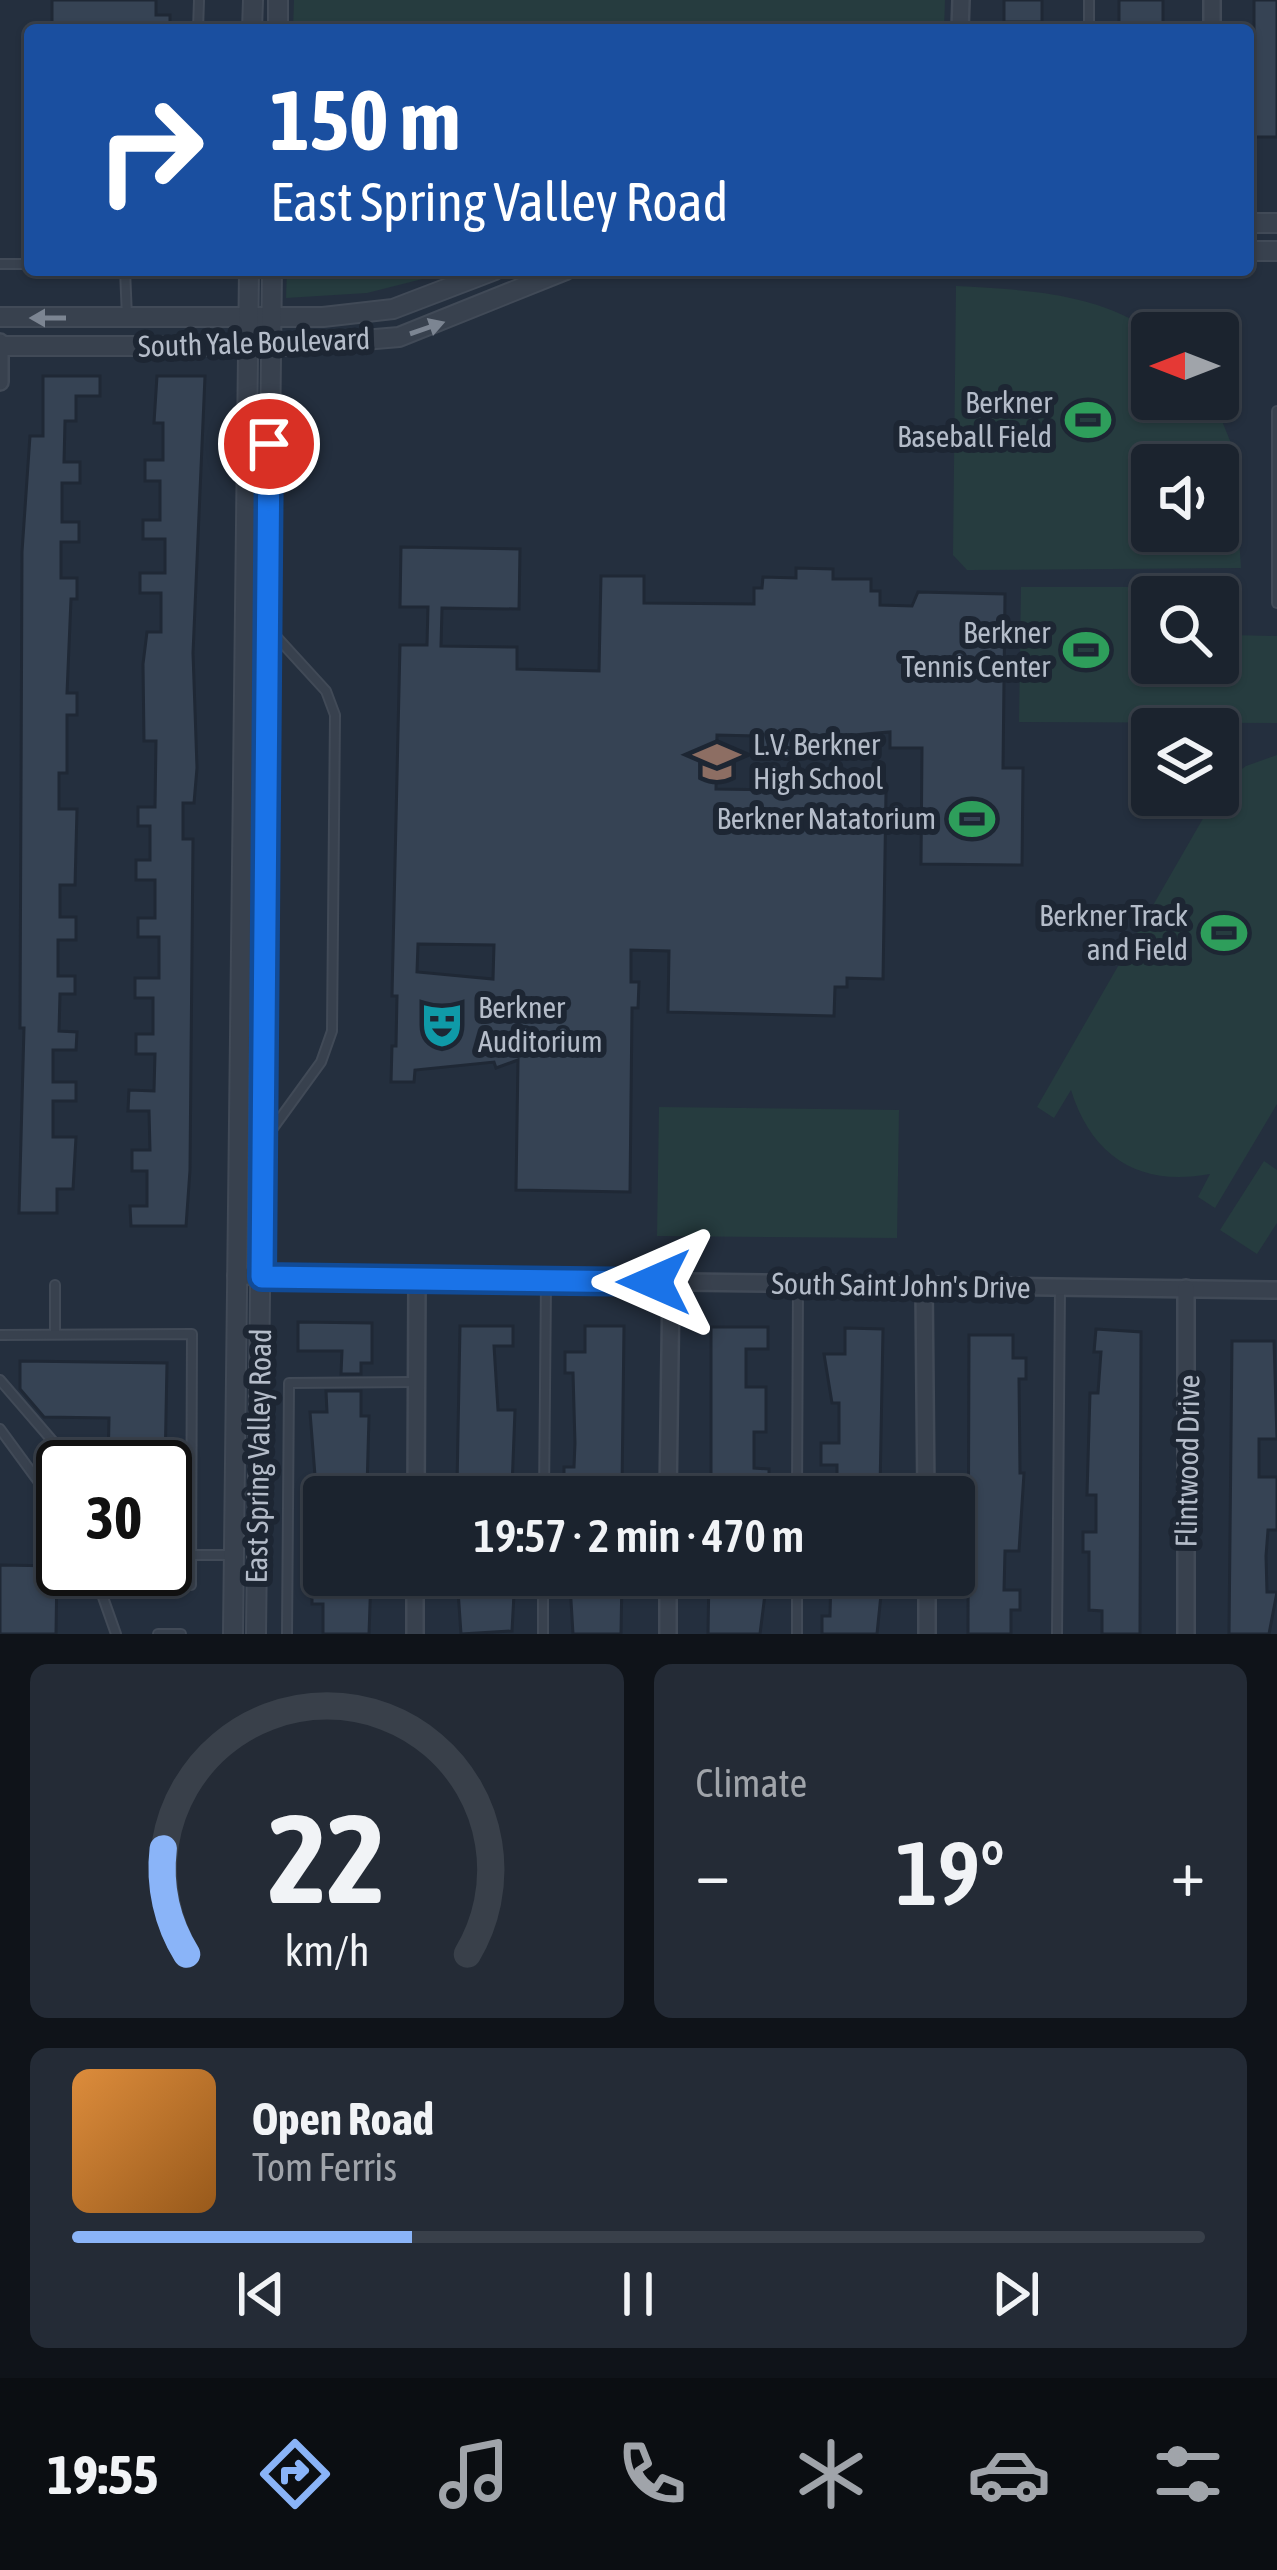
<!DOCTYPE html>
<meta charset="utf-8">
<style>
body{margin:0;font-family:"Asap Condensed",sans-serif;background:#242b36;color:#f1f3f6;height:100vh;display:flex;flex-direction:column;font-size:45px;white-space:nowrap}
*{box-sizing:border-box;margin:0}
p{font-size:39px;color:#a0a4aa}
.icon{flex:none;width:66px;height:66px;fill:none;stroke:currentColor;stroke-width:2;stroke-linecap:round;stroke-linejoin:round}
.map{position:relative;height:1634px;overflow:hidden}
.details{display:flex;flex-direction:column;gap:30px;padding:30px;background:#0f1319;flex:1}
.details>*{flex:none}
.banner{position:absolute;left:24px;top:24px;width:1230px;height:252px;border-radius:12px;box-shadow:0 3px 9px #0004,0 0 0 3px #39404a;background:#1a4fa0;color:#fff;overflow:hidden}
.needle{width:78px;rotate:270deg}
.fabs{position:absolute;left:1131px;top:312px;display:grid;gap:24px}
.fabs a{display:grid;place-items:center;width:108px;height:108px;border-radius:12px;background:#1b232e;box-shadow:0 3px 9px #0004,0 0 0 3px #39404a;font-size:60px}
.speed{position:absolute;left:36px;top:1440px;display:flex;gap:24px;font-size:60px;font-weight:700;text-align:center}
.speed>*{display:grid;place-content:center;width:156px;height:156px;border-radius:50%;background:#1b232e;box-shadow:0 3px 9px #0004,0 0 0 3px #39404a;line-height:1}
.speed .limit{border:6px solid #111;border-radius:18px;background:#fff;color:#111}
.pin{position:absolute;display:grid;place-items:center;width:102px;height:102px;color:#fff;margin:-51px;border:6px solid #fff;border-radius:50%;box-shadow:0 3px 12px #0007}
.me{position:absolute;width:132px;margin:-66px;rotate:270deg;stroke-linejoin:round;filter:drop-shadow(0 0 9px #0008)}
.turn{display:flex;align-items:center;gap:42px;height:252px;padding:0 48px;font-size:54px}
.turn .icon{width:156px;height:156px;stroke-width:2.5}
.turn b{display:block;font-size:84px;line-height:102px}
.big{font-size:90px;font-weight:600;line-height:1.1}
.details .tile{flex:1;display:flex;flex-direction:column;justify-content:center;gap:18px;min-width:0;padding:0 42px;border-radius:18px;background:#242b36}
.details .dial{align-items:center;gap:0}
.dial svg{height:312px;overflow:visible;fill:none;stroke:#39404a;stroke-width:7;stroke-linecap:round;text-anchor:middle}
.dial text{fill:#f1f3f6;stroke:none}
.song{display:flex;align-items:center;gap:36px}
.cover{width:144px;height:144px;border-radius:18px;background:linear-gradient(135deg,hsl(30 70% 55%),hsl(30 70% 35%))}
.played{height:12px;border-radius:6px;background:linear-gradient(90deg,#8ab4f8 30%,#39404a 30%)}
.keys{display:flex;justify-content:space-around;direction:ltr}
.heat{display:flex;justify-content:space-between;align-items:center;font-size:66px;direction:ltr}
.details .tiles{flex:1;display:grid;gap:30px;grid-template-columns:1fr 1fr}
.tile:last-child{grid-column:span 2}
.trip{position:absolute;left:303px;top:1476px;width:672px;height:120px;border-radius:12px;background:#1b232e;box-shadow:0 3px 9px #0004,0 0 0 3px #39404a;font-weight:600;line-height:120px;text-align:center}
.menu{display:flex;height:192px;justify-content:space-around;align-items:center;background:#0b0e12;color:#a0a4aa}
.menu .icon{width:84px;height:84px}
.menu .active{color:#8ab4f8}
.menu b{font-size:54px;color:#f1f3f6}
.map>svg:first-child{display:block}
.green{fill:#263c3f;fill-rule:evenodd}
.building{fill:#364354;stroke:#1f2835;stroke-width:3;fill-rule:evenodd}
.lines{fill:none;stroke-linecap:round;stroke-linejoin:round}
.service-casing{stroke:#414a57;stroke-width:12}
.minor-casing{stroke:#414a57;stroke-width:20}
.tertiary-casing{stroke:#414a57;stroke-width:22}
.service{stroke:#38414e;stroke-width:8}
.minor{stroke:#38414e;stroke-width:15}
.tertiary{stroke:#38414e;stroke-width:18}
.oneway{fill:#7c8592}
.route-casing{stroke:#114b97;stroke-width:30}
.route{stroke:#1a73e8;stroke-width:21}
.labels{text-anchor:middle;stroke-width:12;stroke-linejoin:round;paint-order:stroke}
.street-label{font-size:30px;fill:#b4bcc9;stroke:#1d2633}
.poi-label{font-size:30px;fill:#b4bcc9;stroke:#1d2633;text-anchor:end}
</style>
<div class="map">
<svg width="1277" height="1634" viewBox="0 0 1277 1634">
<rect width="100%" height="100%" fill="#242f3e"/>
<!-- green -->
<g class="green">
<polygon points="294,0 945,0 944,30 293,30"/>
<polygon points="287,270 458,270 367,293 286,298"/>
<path d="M956,286C1026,290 1095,292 1155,333L1152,399H1213L1233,448L1241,568L967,570L953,555ZM1152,465H1218V531H1152Z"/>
<path d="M1021,587H1235L1233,635L1277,636V723L1019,722ZM1218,597V663H1152V597Z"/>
<path d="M1277,755V1104L1215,1208L1198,1197L1210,1174C1141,1187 1092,1158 1071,1090L1054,1118L1037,1107L1224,782L1246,766Z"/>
<polygon points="659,1107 899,1110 897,1238 657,1236"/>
<polygon points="1264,1161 1277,1170 1277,1223 1257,1254 1220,1230"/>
</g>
<!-- building -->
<g class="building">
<polygon points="52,0 156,0 156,15 170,15 170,29 52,30"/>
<rect x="1004" y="0" width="38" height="22"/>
<rect x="1119" y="0" width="44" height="23"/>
<rect x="1254" y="0" width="23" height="137"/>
<polygon points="43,376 100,376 100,396 76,396 76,421 65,421 64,462 80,462 80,483 62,483 62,522 79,522 79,542 61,542 61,578 77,578 77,599 71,599 67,693 77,693 77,715 67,715 67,773 59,773 59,809 77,809 75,885 60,885 60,917 76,917 76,940 58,940 58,976 75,976 75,994 60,994 59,1031 77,1032 76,1050 53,1050 53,1082 76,1082 76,1101 53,1101 53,1137 76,1137 73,1189 57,1189 57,1213 19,1213 24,1028 20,1028 22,552 30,436 43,436"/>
<polygon points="157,376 205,376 193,653 197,768 194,803 183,803 183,839 193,839 190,1170 186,1226 131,1226 130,1206 147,1206 147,1171 132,1171 132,1150 150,1150 149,1111 128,1111 129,1090 154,1091 155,1054 136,1054 136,1034 153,1034 153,998 135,998 135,978 159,978 159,937 138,937 138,918 155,918 155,880 136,880 136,860 150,860 150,826 138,826 138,807 155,807 156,741 144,741 143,664 147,632 161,632 161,593 140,593 140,573 165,573 165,539 143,539 143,520 160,520 160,481 145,481 145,460 163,460 163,423 154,423"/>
<path d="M401,547L520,549L519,609L442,608L441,646L517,647V669L599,671L601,576H644V603L754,604V588H762L763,577L796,578V568L833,569V579H871V591H880V605L912,606L918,592L1005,594L1003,768H1023L1022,865L921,864L922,748H890V732L843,736L842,753L756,752V736L717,735L716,789L886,792L883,979L847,978V987H835L834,1016L668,1012L669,951L631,950V982H639L638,1008H632L630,1192L516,1190L518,1060L496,1068L494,1062L415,1070L414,1082H391L392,1046H396L397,996H392L400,645H427L428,607H400ZM418,944L494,945L493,979L417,972Z"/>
<polygon points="298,1322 372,1323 372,1363 361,1363 361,1374 341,1374 342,1351 298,1351"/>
<polygon points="460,1326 513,1326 513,1346 494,1346 498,1410 515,1410 512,1487 457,1487"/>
<polygon points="585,1326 624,1326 622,1488 564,1488 564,1467 574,1467 575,1443 573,1373 565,1373 565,1352 585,1352"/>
<polygon points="711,1327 768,1327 768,1349 746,1349 746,1387 766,1387 766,1432 754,1432 754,1468 769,1469 769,1490 711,1490"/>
<polygon points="845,1328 883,1329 880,1489 837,1489 837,1465 821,1465 821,1443 839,1443 839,1403 832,1403 824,1354 845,1354"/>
<polygon points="1096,1329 1141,1332 1140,1634 1102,1634 1102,1611 1089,1610 1089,1552 1083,1552 1083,1532 1096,1532 1096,1495 1087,1495 1090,1393 1098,1393 1101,1352 1094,1352"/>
<polygon points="969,1335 1013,1335 1013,1358 1026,1358 1026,1379 1019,1379 1020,1473 1024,1473 1019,1551 1005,1551 1004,1590 1020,1590 1020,1610 1011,1610 1011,1634 968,1634"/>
<polygon points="1232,1341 1274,1341 1277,1439 1259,1439 1259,1477 1277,1477 1277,1530 1268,1530 1266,1556 1267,1592 1277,1592 1269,1634 1229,1634"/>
<polygon points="20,1361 167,1363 165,1467 108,1467 109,1418 44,1417 20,1389"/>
<polygon points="326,1391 361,1391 361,1416 369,1416 367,1488 316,1488 310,1412 327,1412"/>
<polygon points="0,1565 57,1566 56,1634 0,1634"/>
<polygon points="330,1575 371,1575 369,1634 323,1634 323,1604 312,1604 312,1582 330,1582"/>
<polygon points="457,1575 515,1575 512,1631 461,1634"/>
<polygon points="581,1575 622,1575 621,1634 573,1634 570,1584 581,1584"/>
<polygon points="709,1575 745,1575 745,1585 766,1586 760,1634 708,1634"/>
<polygon points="831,1575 883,1575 877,1634 822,1634 822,1616 830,1616"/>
</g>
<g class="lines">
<!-- service casing -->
<g class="service-casing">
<g id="service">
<polyline points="198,30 199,0"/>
<polyline points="1089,30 1089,0"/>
<polyline points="0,264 30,264"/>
<polyline points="125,270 127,317"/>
<polyline points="1277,411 1277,603"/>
<polyline points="268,1135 321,1062 332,1031 335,715 326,691 273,633"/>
<polyline points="55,1285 55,1332"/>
<polyline points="0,1335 192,1334 191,1585 132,1582 125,1569"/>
<polyline points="0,1380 75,1467"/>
<polyline points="0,1429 63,1515"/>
<polyline points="544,1497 546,1282"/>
<polyline points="797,1497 798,1285"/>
<polyline points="193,1555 232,1555"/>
<polyline points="93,1569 116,1634"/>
<polyline points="158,1634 181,1634"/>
<polyline points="287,1634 289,1383 414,1382"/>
<polyline points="543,1634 543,1575"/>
<polyline points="797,1634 797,1575"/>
<polyline points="1057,1634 1060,1289"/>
</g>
</g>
<!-- minor casing -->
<g class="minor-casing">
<g id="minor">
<polyline points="960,30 961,0"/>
<polyline points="1212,30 1212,0"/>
<polyline points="0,342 0,382"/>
<polyline points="236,1276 1277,1290"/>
<polyline points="924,1286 926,1497"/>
<polyline points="1186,1288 1186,1634"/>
<polyline points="416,1497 417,1281"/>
<polyline points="668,1497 671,1283"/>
<polyline points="927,1575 927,1634"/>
<polyline points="415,1634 415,1575"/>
<polyline points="668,1634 668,1575"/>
</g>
</g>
<!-- tertiary casing -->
<g class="tertiary-casing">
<g id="tertiary">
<polyline points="252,30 253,0"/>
<polyline points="278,30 278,0"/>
<polyline points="1248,223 1277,223"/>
<polyline points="1248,251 1277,251"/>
<polyline points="0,317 323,317 393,309 495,270"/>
<polyline points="0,346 293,346 399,337 566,270"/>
<polyline points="233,1634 249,270"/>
<polyline points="256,1634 272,270"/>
</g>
</g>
<!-- service -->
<use href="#service" class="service"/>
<!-- minor -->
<use href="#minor" class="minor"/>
<!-- tertiary -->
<use href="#tertiary" class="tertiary"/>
</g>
<!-- one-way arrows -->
<defs><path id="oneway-solid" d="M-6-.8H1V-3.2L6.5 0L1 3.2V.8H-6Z" transform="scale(3)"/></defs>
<g class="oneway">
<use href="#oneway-solid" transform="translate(48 318) rotate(-180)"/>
<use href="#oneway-solid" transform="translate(427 328) rotate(-19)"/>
</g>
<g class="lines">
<!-- route casing -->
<g class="route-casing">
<polyline id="route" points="269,444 262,1277 654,1282"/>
</g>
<!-- route -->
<use href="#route" class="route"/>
</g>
<!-- icons -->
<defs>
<g id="stadium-bare" transform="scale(3.6)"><path d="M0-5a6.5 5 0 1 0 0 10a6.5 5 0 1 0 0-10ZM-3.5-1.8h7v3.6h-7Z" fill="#2e9e5b" stroke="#1d2633" stroke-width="2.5" paint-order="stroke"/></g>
<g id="school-bare" transform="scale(3.6)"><path d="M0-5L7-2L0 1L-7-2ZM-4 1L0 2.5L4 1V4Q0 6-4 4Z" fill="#8d6e63" stroke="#1d2633" stroke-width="2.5" paint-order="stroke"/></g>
<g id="theatre-bare" transform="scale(3.6)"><path d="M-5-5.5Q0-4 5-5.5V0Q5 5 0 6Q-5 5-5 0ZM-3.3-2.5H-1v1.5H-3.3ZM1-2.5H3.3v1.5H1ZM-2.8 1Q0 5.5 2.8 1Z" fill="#0f9aa8" stroke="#1d2633" stroke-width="2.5" paint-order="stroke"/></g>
</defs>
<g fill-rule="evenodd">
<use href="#stadium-bare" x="1088" y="420"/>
<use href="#stadium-bare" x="1086" y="650"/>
<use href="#school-bare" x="717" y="762"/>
<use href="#stadium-bare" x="972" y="819"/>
<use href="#stadium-bare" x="1224" y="933"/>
<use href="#theatre-bare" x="442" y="1025"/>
</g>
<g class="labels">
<!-- street labels -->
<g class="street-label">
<text transform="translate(254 343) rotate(-2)" y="10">South Yale Boulevard</text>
<text transform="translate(901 1286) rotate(1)" y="10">South Saint John's Drive</text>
<text transform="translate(259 1456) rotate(-89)" y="10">East Spring Valley Road</text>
<text transform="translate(1188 1461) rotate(-89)" y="10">Flintwood Drive</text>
</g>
<!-- poi labels -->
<g class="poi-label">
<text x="1052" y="413">Berkner<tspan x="1052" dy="34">Baseball Field</tspan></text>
<text x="1050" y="643">Berkner<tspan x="1050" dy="34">Tennis Center</tspan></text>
<text x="753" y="755" text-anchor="start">L.V. Berkner<tspan x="753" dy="34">High School</tspan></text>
<text x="936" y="829">Berkner Natatorium</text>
<text x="1188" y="926">Berkner Track<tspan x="1188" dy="34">and Field</tspan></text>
<text x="478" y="1018" text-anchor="start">Berkner<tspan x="478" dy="34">Auditorium</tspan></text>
</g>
</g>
</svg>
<div class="fabs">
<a><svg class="needle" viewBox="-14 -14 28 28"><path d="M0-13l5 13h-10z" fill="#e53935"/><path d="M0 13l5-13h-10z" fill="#a0a4aa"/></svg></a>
<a><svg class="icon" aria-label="sound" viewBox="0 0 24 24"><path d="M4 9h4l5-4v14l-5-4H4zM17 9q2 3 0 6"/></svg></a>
<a><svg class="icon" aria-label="search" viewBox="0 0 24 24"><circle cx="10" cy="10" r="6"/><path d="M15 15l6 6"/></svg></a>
<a><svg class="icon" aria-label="layers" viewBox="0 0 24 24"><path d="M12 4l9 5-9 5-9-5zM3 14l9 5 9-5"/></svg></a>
</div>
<div class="speed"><div class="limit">30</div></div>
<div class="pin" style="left:269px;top:444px;background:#d93025"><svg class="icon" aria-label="arrive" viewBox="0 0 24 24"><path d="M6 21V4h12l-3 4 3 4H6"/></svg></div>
<svg class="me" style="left:654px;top:1282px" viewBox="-20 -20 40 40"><path d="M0-17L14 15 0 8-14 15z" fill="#1a73e8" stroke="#fff" stroke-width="4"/></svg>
<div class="trip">19:57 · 2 min · 470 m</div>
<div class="banner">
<div class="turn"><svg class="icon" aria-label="right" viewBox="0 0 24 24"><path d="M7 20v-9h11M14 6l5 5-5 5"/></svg><div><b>150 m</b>East Spring Valley Road</div></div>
</div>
</div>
<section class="details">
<div class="tiles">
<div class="tile dial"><svg viewBox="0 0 100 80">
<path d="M14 69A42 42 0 1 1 86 69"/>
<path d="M14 69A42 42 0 0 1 8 42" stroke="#8ab4f8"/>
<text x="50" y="56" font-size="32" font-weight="700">22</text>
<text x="50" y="72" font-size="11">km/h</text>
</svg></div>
<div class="tile"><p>Climate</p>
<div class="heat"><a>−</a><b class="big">19°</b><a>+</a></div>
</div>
<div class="tile">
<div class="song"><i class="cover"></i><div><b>Open Road</b><p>Tom Ferris</p></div></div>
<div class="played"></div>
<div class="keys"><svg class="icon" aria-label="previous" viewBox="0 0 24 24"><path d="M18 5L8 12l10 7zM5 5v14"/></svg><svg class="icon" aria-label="pause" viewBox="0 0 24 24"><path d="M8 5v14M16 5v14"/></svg><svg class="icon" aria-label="next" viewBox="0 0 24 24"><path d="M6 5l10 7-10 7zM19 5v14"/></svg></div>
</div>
</div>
</section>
<nav class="menu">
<b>19:55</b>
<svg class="icon active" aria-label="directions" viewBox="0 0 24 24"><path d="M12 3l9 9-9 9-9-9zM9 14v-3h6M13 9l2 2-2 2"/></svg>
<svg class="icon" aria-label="music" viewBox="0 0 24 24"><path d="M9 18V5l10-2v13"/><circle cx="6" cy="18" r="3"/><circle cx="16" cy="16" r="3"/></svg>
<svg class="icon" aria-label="phone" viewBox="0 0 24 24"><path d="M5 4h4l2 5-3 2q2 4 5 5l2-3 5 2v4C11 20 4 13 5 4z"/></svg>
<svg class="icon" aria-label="climate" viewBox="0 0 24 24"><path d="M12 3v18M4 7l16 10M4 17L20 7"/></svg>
<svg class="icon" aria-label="car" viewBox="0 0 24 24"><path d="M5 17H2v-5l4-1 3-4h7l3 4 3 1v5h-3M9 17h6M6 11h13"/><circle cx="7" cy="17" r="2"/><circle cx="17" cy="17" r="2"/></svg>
<svg class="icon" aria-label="filters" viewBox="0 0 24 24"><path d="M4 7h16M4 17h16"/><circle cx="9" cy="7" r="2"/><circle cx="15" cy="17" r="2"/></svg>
</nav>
